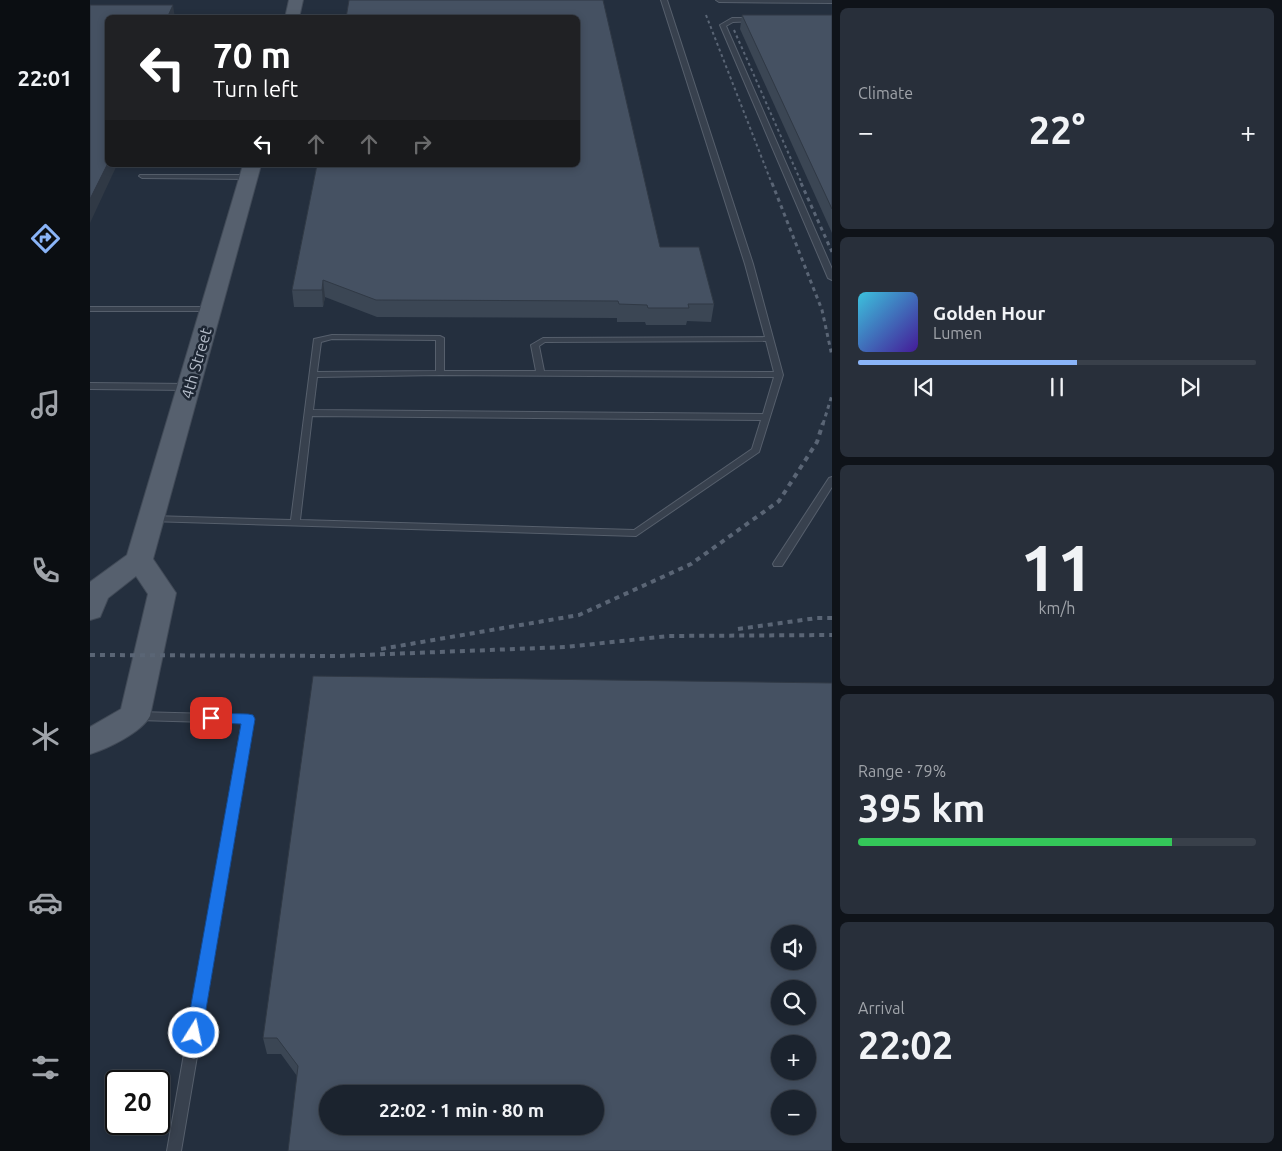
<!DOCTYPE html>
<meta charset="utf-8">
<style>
body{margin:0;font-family:Ubuntu,sans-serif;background:#282f3a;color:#f1f3f6;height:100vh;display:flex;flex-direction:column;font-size:19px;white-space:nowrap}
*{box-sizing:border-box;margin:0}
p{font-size:16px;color:#a0a4aa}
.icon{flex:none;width:28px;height:28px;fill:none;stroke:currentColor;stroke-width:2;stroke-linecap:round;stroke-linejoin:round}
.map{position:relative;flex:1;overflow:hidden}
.side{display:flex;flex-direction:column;gap:8px;padding:8px;background:#0f1319;width:450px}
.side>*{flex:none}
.guide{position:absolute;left:15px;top:15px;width:475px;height:152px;border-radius:8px;box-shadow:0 2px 8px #0003,0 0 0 1px #39404a;background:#202124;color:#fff;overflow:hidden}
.buttons{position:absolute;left:681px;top:925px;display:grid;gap:10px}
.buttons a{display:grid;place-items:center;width:45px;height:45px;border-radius:50%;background:#1b232e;box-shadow:0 2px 8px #0003,0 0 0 1px #39404a;font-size:25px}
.speed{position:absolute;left:15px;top:1070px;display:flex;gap:10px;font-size:25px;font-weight:700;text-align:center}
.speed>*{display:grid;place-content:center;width:65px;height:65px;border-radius:50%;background:#1b232e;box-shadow:0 2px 8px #0003,0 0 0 1px #39404a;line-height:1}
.speed .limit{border:2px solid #111;border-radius:8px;background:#fff;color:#111}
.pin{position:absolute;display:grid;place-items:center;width:42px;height:42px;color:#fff;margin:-21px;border-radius:10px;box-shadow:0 2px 8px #0006}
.me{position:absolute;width:55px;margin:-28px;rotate:10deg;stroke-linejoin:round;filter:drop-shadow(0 0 4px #0008)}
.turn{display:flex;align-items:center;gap:18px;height:105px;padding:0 25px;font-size:22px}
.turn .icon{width:65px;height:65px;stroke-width:2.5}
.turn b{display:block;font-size:35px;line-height:42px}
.lanes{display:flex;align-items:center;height:48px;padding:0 25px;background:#0003;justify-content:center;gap:25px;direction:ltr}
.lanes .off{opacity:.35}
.big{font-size:38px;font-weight:700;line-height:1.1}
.side .tile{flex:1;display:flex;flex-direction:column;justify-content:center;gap:8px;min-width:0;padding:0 18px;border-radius:8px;background:#282f3a}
.side .dial{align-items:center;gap:0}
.dial b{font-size:65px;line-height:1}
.song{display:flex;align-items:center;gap:15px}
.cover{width:60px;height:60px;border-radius:8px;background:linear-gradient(135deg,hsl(190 70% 55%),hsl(260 70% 35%))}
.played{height:5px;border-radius:2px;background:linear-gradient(90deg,#8ab4f8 55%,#39404a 55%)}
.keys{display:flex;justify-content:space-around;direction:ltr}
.heat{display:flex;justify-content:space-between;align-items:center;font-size:28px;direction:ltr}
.charge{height:8px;border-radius:4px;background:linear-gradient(90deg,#34c759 79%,#39404a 0)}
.trip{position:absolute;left:229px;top:1085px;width:285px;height:50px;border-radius:25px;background:#1b232e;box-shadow:0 2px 8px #0003,0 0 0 1px #39404a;font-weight:700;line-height:50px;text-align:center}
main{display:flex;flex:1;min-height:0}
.dock{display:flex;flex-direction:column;width:90px;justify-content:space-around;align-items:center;background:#0b0e12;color:#a0a4aa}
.dock .icon{width:35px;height:35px}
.dock .selected{color:#8ab4f8}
.dock b{font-size:22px;color:#f1f3f6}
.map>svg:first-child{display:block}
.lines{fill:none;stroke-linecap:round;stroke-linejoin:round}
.lane-casing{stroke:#565f6c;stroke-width:2}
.primary-casing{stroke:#414a57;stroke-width:2}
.lane{fill:#38414e;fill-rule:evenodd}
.primary{fill:#56606e;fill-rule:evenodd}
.rail-far2{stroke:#5a6575;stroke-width:2;stroke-dasharray:3 3;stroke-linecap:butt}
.rail-far1{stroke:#5a6575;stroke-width:3;stroke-dasharray:4 4;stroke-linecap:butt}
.rail{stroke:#5a6575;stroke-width:4;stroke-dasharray:5 5;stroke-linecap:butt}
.wall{fill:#3b4654}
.shaded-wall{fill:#303945}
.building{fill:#455162;stroke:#303945;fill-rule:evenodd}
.route{fill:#1a73e8;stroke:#114b97}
.labels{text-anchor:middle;stroke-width:5;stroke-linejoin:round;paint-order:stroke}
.street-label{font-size:16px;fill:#b4bcc9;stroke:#1d2633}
</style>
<main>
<nav class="dock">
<b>22:01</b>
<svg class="icon selected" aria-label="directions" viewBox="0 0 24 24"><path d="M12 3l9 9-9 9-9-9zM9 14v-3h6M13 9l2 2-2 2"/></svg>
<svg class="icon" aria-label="music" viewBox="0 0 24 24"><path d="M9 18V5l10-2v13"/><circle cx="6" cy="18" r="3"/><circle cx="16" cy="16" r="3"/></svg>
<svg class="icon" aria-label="phone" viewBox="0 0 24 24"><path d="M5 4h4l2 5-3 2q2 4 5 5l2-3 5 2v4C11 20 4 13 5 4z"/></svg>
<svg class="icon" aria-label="climate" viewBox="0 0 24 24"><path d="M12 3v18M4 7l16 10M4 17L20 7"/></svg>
<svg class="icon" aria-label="car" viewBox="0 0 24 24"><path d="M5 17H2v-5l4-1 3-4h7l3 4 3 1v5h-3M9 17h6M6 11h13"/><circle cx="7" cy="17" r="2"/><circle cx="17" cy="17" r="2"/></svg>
<svg class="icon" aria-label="filters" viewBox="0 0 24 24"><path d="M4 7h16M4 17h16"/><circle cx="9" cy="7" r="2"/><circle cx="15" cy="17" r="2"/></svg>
</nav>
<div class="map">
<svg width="742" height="1151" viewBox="0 0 742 1151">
<rect width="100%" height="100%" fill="#242f3e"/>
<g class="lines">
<!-- lane casing -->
<g class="lane-casing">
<g id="lane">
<path d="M571,0H577L663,264L693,375L669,452L546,536L59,521L57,519L59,517L62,516L201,520L224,339L242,335L350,336L354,338V371H446L441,345L453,338L675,337L655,264ZM242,339L346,340V371L227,372L231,342ZM676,341L684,372L454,371L449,346L455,342ZM350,375L684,377L673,414L223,410L227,377ZM222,416L671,420L662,449L544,530L210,520Z"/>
<polygon points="626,0 742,0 742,3 629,2"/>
<polygon points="665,18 667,19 667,21 643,22 636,26 742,269 742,280 738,278 630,25 642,18"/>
<polygon points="50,175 159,175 162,177 159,179 52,178 49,176"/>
<polygon points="0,307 121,307 125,309 121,311 0,311"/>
<polygon points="0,383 99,384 103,387 99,390 0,389"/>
<polygon points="742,477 742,487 692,566 684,566 683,564 684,562 739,478"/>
<polygon points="48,712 158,715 162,716 164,719 91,1151 77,1151 152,723 48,720 44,719 42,716 44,713"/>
</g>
</g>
<!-- primary casing -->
<g class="primary-casing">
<g id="primary">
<polygon points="199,0 213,0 209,18 195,18"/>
<path d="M153,165H171L63,559L86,593L60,716C52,732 17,749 0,754V727L31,709L58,594L46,576L18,598L10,617L0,620V582L37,555Z"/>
</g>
</g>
<!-- lane -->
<use href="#lane" class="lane"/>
<!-- primary -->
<use href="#primary" class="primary"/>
<!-- rail-far2 -->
<g class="rail-far2">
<polyline points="616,15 682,184"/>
<polyline points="644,30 712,184"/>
</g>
<!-- rail-far1 -->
<g class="rail-far1">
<polyline points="682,183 732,310 742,356"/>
<polyline points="711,183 742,252"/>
<polyline points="733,424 742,395"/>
</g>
<!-- rail -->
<g class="rail">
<polyline points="648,629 727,618 742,618"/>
<polyline points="291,649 489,615 601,564 689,501 727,442 733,423"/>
<polyline points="0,655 247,656 476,647 578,636 742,635"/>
</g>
</g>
<!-- wall -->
<g class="wall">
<polygon points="652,15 742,15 742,233 650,29"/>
<polygon points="227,165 570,247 624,304 621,322 597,321 596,325 556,325 555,322 527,322 527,318 287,317 235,297 233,307 204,307 202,290"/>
<polygon points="742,683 207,1076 191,1054 177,1054 173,1038"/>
</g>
<!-- shaded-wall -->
<g class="shaded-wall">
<polygon points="83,5 85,18 77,18"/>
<polygon points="18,163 18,165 27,165 0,223 0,199"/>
<polygon points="233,280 235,297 233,307 232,290"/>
</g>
<!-- building -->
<g class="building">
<polygon points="259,0 513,0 570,247 609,247 624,304 598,304 599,308 558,308 557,305 529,304 528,301 286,300 233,280 232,290 202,290 227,165 488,165 488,18 256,18"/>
<polygon points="0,5 83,5 77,18 18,18 18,163 0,199"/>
<polygon points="652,15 742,15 742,209"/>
<path d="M223,676L742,683V1151H198L208,1066L187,1038H173ZM690,934H718V961H690ZM690,989H718V1016H690ZM690,1044H718V1071H690ZM238,1094H505V1126H238ZM690,1099H718V1126H690Z"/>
</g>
<!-- route -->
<polygon class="route" points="121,713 158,714 163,715 165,719 112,1033 110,1039 104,1041 99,1039 96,1033 151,724 116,722 114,718 116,714"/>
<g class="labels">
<!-- street labels -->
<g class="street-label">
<text transform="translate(106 363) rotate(-74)" y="6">4th Street</text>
</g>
</g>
</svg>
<div class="buttons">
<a><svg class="icon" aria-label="sound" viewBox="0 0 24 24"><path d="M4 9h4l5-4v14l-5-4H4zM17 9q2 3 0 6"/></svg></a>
<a><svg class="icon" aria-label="search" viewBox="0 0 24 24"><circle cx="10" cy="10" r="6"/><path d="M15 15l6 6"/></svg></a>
<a>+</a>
<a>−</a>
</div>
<div class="speed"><div class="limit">20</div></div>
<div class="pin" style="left:121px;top:718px;background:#d93025"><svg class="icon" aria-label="arrive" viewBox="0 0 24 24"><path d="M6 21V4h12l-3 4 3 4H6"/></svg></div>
<svg class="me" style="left:104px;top:1033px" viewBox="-20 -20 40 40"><circle r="17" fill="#1a73e8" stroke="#fff" stroke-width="3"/><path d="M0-11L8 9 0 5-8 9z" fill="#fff"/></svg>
<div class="trip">22:02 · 1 min · 80 m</div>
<div class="guide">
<div class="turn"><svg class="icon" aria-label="left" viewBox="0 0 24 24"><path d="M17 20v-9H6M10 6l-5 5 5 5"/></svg><div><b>70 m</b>Turn left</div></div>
<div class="lanes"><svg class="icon" aria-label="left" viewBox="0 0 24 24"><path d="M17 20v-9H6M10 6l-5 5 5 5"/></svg><svg class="icon off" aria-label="ahead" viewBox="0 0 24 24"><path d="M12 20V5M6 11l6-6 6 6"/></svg><svg class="icon off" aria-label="ahead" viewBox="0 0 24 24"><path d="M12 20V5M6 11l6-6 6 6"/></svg><svg class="icon off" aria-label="right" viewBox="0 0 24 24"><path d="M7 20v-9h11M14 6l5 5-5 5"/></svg></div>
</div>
</div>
<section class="side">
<div class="tile"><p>Climate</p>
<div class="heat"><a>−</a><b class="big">22°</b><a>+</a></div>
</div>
<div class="tile">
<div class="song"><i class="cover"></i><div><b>Golden Hour</b><p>Lumen</p></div></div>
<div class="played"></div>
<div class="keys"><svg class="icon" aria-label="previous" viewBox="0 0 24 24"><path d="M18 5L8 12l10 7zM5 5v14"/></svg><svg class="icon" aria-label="pause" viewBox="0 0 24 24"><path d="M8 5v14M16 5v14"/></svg><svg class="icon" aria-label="next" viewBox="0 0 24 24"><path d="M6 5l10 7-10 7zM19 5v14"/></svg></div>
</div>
<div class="tile dial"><b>11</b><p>km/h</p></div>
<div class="tile"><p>Range · 79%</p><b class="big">395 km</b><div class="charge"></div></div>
<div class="tile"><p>Arrival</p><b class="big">22:02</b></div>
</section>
</main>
